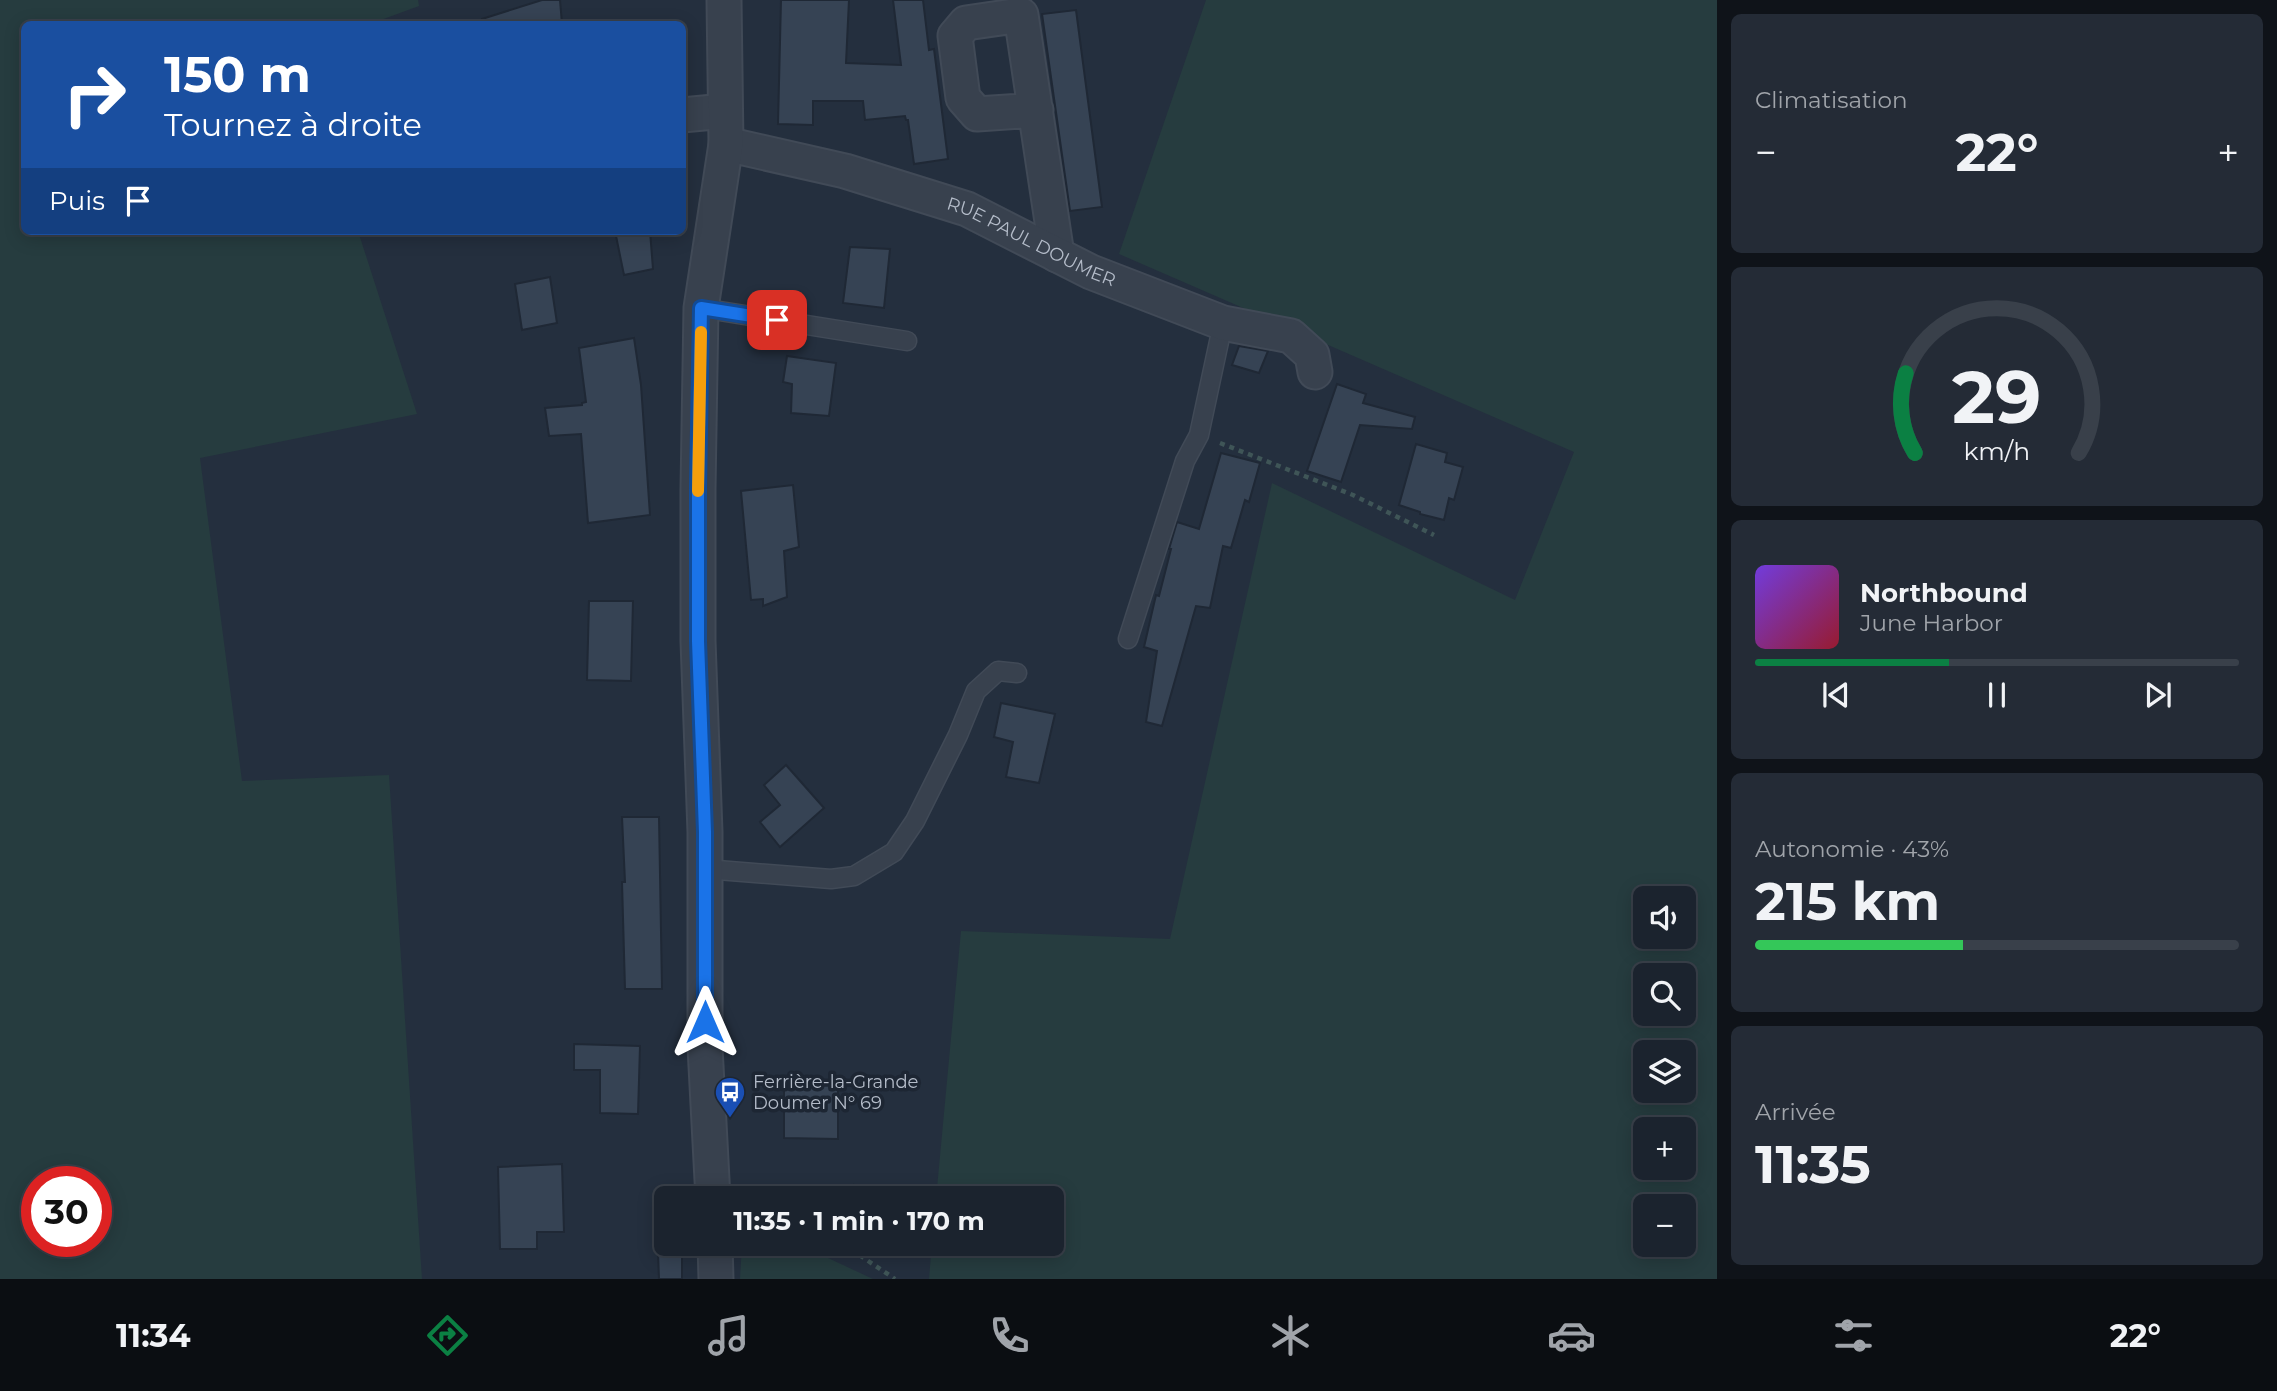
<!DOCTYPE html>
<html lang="fr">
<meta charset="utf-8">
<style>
body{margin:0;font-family:Montserrat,sans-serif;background:#242b36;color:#f1f3f6;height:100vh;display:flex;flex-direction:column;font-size:26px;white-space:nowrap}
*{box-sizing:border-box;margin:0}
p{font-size:23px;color:#a0a4aa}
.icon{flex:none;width:38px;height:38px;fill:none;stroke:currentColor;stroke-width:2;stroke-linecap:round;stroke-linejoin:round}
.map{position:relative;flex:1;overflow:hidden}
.drawer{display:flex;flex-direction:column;gap:14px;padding:14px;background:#0f1319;width:560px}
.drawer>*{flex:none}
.top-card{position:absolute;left:21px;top:21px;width:665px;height:214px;border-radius:10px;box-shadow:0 4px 18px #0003,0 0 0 2px #39404a;background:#1a4fa0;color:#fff;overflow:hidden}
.controls{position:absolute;left:1633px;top:886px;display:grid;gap:14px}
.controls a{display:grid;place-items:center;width:63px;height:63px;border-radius:10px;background:#1b232e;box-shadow:0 4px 18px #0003,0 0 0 2px #39404a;font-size:35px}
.speed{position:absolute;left:21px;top:1166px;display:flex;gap:14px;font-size:35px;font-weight:700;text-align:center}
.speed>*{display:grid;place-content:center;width:91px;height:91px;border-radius:50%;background:#1b232e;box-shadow:0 4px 18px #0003,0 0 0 2px #39404a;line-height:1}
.speed .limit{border:10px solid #d22;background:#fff;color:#111}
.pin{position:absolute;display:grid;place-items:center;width:60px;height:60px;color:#fff;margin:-30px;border-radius:14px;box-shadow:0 4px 10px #0006}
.me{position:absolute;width:77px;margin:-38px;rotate:0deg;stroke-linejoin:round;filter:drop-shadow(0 0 5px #0008)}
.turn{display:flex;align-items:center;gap:24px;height:147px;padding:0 28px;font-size:32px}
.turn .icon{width:91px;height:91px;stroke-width:2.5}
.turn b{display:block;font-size:49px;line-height:60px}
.then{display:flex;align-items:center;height:66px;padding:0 28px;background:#0003;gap:14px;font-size:26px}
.big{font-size:52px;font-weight:700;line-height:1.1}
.drawer .card{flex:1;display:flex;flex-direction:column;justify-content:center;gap:10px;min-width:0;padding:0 24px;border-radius:10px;background:#242b36}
.drawer .dial{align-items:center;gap:0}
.dial svg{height:182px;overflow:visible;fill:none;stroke:#39404a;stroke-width:7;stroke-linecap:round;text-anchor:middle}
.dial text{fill:#f1f3f6;stroke:none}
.song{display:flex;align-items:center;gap:21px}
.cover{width:84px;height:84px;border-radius:10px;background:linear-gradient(135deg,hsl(260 70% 55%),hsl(350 70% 35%))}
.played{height:7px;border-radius:4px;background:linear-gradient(90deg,#0b8043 40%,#39404a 40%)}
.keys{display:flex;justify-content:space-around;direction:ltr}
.heat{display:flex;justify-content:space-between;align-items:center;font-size:38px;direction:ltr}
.charge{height:10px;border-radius:5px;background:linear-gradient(90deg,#34c759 43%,#39404a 0)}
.trip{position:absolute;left:654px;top:1186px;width:410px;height:70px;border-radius:10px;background:#1b232e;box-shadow:0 4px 18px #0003,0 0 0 2px #39404a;font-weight:700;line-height:70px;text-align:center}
.tabs{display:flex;height:112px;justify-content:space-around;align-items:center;background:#0b0e12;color:#a0a4aa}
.tabs .icon{width:49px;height:49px}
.tabs .active{color:#0b8043}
.tabs b{font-size:32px;color:#f1f3f6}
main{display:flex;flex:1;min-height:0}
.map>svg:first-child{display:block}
.green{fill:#263c3f;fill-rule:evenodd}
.building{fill:#364354;stroke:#1f2835;stroke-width:2}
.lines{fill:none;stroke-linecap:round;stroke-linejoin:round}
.lane-casing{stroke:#414a57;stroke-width:21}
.street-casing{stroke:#414a57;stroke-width:37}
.path{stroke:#3f5557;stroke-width:4.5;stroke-dasharray:5 5;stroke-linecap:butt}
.lane{stroke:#38414e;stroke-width:18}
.street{stroke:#38414e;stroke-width:33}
.route-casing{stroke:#114b97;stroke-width:18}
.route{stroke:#1a73e8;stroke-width:12}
.slow{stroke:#f59e0b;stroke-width:12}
.labels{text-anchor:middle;stroke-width:7;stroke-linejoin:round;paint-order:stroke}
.street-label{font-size:18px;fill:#b4bcc9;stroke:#1d2633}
.poi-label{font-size:18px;fill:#b4bcc9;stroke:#1d2633;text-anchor:start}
</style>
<main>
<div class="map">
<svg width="1717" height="1279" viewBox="0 0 1717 1279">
<rect width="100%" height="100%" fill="#242f3e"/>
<!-- green -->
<g class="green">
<path d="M0,0H418L419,6L370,24H24V231H358L417,414L200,458L242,781L389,775L422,1279H0ZM37,1181H96V1241H37Z"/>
<path d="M1206,0H1717V1279H929L932,1244H1052V1199H936L961,931L1170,939L1272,483L1515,600L1574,452L1119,254ZM1645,898H1684V936H1645ZM1645,975H1684V1013H1645ZM1645,1052H1684V1090H1645ZM1645,1129H1684V1167H1645ZM1645,1206H1684V1244H1645Z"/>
<polygon points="742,1244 798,1244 873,1279 740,1279"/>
</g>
<!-- building -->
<g class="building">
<polygon points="542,0 560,0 562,24 483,24 482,19"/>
<polygon points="781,0 849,0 846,63 901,65 893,0 923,0 929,50 934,49 948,159 914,164 908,120 906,120 905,116 865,120 863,101 813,101 813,125 778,124"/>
<polygon points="1076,10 1102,207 1070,211 1042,14"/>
<polygon points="615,231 650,231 653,269 624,275"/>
<polygon points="850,247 890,249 884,308 843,303"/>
<polygon points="550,277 557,323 522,330 515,284"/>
<polygon points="634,338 641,385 650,515 588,523 581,434 549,436 545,408 582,405 582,403 586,402 579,348"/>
<polygon points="1239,346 1268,351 1259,373 1232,365"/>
<polygon points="787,356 836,363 829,416 791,413 792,384 783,382"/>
<polygon points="1337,384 1366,394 1363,403 1415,417 1412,429 1360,425 1341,482 1307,471"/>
<polygon points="1416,444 1447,453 1445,462 1463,467 1454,500 1449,498 1444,520 1420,514 1420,512 1399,505"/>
<polygon points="1221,453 1260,463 1249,502 1245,500 1231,548 1223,546 1210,608 1196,606 1162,726 1146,722 1157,651 1144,647 1156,595 1159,596 1171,549 1169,549 1177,522 1199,529"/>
<polygon points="793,485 799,547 784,551 787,597 763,606 763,599 751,600 741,491"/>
<polygon points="589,601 633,601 631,681 587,680"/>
<polygon points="1001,703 1055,714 1039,783 1006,777 1013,742 994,737"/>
<polygon points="786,765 824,808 780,847 760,822 780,805 764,785"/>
<polygon points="622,817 659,817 662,989 625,989 622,882 625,882"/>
<polygon points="574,1044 640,1046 638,1114 600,1113 600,1070 574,1070"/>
<polygon points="784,1085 838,1085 838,1139 784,1138"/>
<polygon points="562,1164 564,1232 537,1232 537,1249 500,1249 498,1167"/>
<polygon points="854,1185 880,1199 848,1199"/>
<polygon points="658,1252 682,1252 682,1279 659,1279"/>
</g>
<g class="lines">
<!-- lane casing -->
<g class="lane-casing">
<g id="lane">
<polyline points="701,308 907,341"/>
<polyline points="1128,639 1185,461 1199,435 1223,323"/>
<polyline points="705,869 831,879 854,876 894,852 915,821 958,735 976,691 998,671 1017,673"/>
</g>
</g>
<!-- street casing -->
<g class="street-casing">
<g id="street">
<polyline points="1036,110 977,114 963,98 955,36 966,23 1021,15 1057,255"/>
<polyline points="682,115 725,111"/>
<path id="s1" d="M726,144L845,171L967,209L1091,272L1223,323L1291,336L1312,355L1315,372"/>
<polyline points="713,1199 705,1047 705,832 698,641 698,489 701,308 726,144 724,0"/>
<polyline points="715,1244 716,1279"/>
</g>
</g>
<!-- path -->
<g class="path">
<polyline points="1220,443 1353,495 1434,535"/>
<polyline points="744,1189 763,1199"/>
<polyline points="843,1244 895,1279"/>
</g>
<!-- lane -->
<use href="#lane" class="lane"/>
<!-- street -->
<use href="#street" class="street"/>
</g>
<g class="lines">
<!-- route casing -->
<g class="route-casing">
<polyline id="route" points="705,1022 705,832 698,641 698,489 701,308 777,320"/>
</g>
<!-- route -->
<use href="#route" class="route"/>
<!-- slow -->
<polyline class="slow" points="698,491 701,332"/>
</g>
<!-- icons -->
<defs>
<g id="bus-pin" transform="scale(1.575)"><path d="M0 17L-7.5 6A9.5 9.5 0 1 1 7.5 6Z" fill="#1a4fb4" stroke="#1d2633"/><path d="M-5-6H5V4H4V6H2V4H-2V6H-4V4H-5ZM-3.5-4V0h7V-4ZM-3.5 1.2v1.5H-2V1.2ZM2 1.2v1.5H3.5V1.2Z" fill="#fff"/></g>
</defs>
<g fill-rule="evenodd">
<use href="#bus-pin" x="730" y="1092"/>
</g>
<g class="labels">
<!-- street labels -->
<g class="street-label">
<text dy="6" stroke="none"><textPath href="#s1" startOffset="322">RUE PAUL DOUMER</textPath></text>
</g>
<!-- poi labels -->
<g class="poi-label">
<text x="753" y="1088">Ferrière-la-Grande<tspan x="753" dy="21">Doumer N° 69</tspan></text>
</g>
</g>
</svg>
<div class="controls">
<a><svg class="icon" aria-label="sound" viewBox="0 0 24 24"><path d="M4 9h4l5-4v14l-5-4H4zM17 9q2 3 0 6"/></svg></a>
<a><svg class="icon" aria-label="search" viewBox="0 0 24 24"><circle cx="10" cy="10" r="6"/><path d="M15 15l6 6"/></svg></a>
<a><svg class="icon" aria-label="layers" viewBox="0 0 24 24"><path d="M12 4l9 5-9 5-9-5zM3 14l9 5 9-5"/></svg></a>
<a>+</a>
<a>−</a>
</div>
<div class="speed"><div class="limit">30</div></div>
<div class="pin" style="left:777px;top:320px;background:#d93025"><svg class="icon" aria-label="arrive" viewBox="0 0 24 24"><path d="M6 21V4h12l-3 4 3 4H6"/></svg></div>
<svg class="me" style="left:705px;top:1022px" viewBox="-20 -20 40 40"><path d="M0-17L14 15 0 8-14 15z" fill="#1a73e8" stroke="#fff" stroke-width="4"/></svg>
<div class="trip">11:35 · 1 min · 170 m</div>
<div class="top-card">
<div class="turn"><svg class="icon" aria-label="right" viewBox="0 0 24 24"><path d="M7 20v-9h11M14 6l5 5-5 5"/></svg><div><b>150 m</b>Tournez à droite</div></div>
<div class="then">Puis<svg class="icon" aria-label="arrive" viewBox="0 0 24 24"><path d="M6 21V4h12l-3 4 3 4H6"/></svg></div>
</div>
</div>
<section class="drawer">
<div class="card"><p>Climatisation</p>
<div class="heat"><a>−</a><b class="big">22°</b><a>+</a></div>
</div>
<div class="card dial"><svg viewBox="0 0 100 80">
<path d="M14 69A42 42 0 1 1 86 69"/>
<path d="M14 69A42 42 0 0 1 10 34" stroke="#0b8043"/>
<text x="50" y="56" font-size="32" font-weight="700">29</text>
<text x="50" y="72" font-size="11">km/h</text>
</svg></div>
<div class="card">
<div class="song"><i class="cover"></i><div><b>Northbound</b><p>June Harbor</p></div></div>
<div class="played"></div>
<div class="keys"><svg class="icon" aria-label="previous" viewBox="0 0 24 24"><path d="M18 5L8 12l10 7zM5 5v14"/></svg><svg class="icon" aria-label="pause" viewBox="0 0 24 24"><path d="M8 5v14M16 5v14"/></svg><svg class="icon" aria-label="next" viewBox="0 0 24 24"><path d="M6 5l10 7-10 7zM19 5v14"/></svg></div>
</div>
<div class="card"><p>Autonomie · 43%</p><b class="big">215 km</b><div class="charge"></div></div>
<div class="card"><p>Arrivée</p><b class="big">11:35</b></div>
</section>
</main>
<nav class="tabs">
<b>11:34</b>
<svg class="icon active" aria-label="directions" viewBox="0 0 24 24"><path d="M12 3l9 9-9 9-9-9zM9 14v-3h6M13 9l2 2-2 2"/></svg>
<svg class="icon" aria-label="music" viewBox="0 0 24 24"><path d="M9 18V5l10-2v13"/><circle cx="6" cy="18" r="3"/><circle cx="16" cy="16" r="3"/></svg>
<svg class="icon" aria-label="phone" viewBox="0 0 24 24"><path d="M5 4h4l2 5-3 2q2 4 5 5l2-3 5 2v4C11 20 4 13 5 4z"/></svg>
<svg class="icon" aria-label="climate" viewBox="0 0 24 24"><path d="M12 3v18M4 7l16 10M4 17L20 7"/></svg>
<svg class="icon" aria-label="car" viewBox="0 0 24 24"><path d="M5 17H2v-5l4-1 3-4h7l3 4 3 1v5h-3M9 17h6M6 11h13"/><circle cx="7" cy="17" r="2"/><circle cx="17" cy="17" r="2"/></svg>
<svg class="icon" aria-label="filters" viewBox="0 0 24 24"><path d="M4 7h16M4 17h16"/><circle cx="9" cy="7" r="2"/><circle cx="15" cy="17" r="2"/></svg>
<b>22°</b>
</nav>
